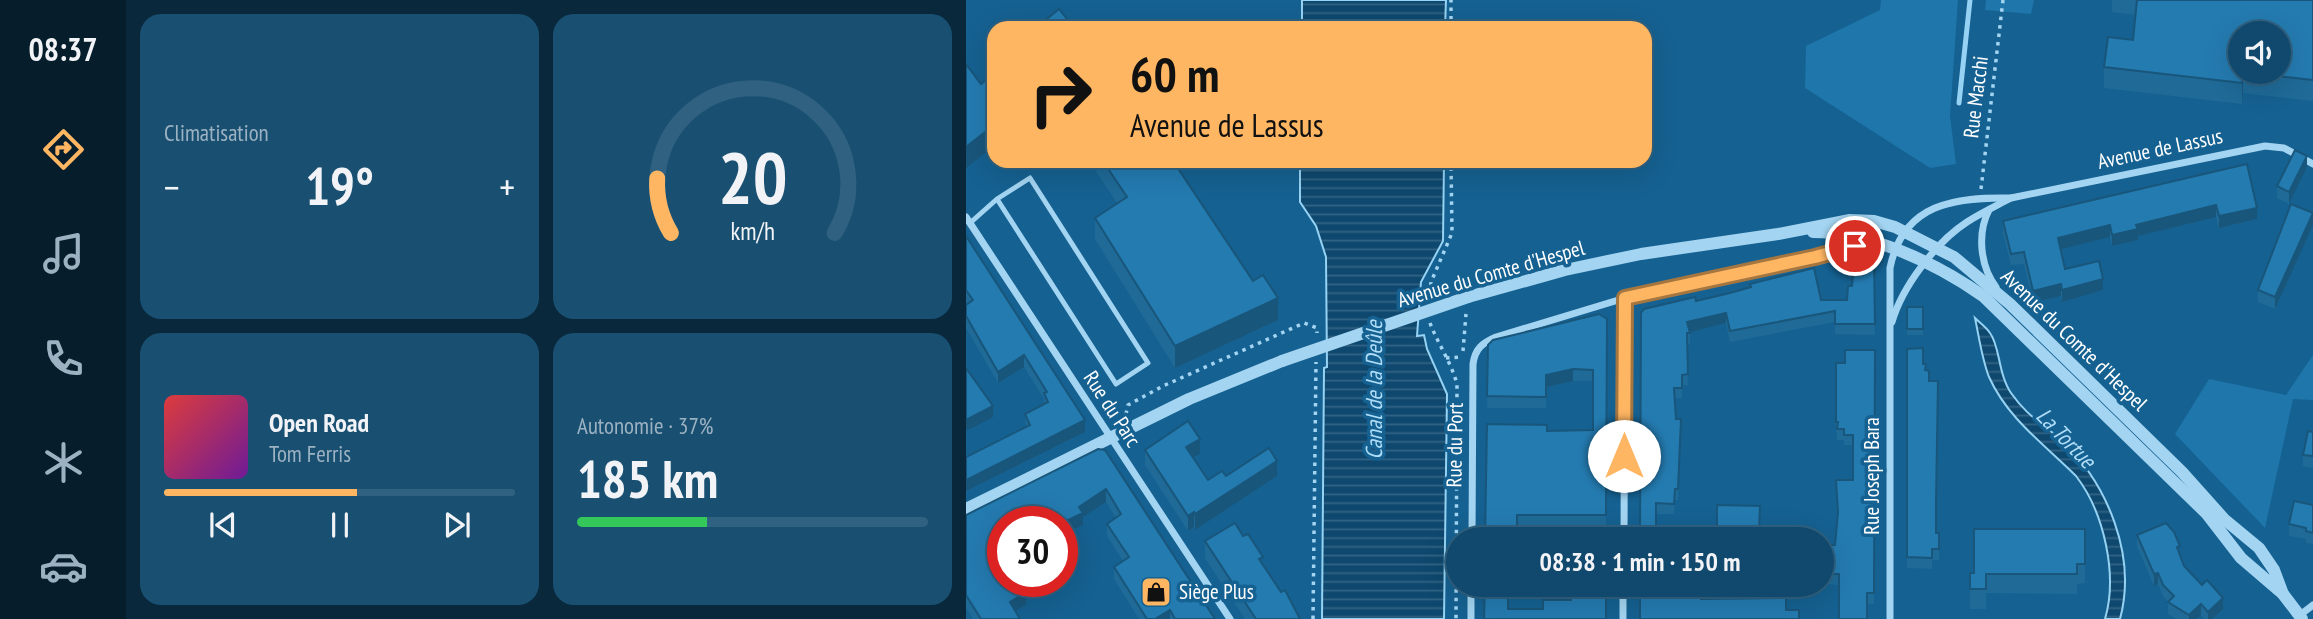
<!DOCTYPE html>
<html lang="fr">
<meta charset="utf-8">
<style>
body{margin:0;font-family:"PT Sans Narrow",sans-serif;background:#195072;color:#f1f3f6;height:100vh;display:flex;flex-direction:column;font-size:26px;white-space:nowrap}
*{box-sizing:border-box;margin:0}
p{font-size:23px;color:#9cb2c2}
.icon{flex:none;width:38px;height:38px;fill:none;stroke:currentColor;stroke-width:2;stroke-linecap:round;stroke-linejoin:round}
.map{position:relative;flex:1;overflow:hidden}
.panel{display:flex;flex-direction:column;gap:14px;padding:14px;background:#09283c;width:840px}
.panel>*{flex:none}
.top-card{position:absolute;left:21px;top:21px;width:665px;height:147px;border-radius:21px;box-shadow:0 7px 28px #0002,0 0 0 2px #306180;background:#ffb663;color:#111;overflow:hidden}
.tools{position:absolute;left:1262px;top:21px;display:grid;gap:14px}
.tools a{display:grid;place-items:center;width:63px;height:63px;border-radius:50%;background:#10496d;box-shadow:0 7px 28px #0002,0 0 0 2px #306180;font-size:35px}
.speed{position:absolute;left:21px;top:506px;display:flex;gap:14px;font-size:35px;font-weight:700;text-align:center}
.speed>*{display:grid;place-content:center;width:91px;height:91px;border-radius:50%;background:#10496d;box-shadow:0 7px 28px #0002,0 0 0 2px #306180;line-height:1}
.speed .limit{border:10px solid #d22;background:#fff;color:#111}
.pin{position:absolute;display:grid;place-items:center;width:60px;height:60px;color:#fff;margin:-30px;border:4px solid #fff;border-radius:50%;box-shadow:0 2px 7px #0007}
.me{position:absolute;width:77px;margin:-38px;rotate:0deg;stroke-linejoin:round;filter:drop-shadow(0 0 5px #0008)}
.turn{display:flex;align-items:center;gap:24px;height:147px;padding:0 28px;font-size:32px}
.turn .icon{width:91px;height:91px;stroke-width:2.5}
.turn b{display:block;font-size:49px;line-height:60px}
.big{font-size:52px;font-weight:800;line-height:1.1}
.panel .widget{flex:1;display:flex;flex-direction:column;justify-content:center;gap:10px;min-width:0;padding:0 24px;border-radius:21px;background:#195072}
.panel .dial{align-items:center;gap:0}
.dial svg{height:182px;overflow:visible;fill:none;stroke:#306180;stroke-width:7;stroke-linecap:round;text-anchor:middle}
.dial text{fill:#f1f3f6;stroke:none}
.song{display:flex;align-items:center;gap:21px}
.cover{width:84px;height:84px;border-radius:10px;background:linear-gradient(135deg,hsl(0 70% 55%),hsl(280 70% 35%))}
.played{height:7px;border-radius:4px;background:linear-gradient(90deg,#ffb663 55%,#306180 55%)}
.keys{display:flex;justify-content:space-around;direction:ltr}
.heat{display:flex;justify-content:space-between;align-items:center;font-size:38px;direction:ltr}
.charge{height:10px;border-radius:5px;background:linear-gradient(90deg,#34c759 37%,#306180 0)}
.panel .tiles{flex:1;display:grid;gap:14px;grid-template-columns:repeat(2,1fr)}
.trip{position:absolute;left:480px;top:527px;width:388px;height:70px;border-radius:35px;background:#10496d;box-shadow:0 7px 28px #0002,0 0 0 2px #306180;font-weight:800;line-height:70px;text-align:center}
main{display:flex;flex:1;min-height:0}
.menu{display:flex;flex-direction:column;width:126px;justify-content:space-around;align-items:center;background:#061d2c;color:#9cb2c2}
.menu .icon{width:49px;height:49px}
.menu .selected{color:#ffb663}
.menu b{font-size:32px;color:#f1f3f6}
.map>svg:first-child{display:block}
.grass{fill:#1e76ab}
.water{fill:url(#water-rules);stroke:#95d2f3;stroke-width:2}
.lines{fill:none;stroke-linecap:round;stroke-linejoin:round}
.stream{stroke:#95d2f3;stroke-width:5}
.path{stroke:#a3d4f1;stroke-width:3.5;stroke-dasharray:3.5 5;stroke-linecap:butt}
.service{stroke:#a3d4f1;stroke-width:5}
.minor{stroke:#a3d4f1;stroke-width:7}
.tertiary{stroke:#a3d4f1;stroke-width:12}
.tertiary-bridge{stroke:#a3d4f1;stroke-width:12}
.wall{fill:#1f6a97}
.shaded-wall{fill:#19567b}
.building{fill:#247bb0;stroke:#19567b;stroke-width:2;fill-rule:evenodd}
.route-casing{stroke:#a67640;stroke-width:18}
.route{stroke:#ffb663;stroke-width:12}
.labels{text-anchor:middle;stroke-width:7;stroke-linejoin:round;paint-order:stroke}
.street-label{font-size:21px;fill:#fff;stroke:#156191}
.poi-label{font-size:21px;fill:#fff;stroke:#156191;text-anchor:start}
.water-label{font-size:23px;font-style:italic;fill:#afddf8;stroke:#156191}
</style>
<main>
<nav class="menu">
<b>08:37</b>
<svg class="icon selected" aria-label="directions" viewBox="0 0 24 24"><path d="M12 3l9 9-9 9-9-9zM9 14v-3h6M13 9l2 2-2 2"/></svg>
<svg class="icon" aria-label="music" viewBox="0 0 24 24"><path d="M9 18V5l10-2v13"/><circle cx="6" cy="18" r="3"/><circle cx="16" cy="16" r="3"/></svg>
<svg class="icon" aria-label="phone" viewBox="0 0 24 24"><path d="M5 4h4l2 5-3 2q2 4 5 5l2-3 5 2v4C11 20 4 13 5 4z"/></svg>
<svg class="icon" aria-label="climate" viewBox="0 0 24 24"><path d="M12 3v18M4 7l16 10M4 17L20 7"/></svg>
<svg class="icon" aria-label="car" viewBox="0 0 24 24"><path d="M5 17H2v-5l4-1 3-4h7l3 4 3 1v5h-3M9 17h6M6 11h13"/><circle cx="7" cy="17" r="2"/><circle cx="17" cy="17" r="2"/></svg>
</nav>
<section class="panel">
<div class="tiles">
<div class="widget"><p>Climatisation</p>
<div class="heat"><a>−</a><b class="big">19°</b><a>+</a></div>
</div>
<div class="widget dial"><svg viewBox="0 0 100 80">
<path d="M14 69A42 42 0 1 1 86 69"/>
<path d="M14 69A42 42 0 0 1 8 45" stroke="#ffb663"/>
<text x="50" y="56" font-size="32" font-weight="700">20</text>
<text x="50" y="72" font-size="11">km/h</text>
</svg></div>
<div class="widget">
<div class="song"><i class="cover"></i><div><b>Open Road</b><p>Tom Ferris</p></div></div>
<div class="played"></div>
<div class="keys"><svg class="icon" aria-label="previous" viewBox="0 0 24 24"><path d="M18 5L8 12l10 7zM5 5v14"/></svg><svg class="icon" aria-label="pause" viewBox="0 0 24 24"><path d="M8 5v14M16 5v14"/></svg><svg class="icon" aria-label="next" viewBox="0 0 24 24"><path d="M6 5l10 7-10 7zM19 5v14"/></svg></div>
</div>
<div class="widget"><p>Autonomie · 37%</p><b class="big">185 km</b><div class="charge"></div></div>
</div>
</section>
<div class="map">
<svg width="1347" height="619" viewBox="0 0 1347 619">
<defs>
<pattern id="water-rules" width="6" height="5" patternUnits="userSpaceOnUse" patternTransform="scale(1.75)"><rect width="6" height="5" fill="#0e486e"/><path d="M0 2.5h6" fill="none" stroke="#326384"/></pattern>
</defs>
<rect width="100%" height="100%" fill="#156191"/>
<!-- grass -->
<g class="grass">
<polygon points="915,0 992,0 984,116 990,164 964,168 839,88 840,46 914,10"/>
<polygon points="1020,0 1068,0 1065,14 1019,10"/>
<polygon points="1347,355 1347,400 1327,399 1299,528 1209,434 1243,379 1320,395"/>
</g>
<!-- water -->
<g class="water">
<polygon points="336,0 480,0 479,28 336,28"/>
<polygon points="334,161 478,161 477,241 455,282 451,336 458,335 461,349 481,394 478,619 356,619 358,368 361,367 360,257 350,226 334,202"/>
<path d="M1009,318C1014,323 1020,327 1024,333C1034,346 1032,374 1045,393C1062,417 1075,422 1095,440C1142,484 1171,556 1154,619H1139C1152,575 1138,512 1110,476C1078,444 1042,419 1023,377C1016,359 1013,337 1009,318Z"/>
</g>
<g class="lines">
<!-- stream -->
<polyline class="stream" points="993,103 1004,0"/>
<!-- path -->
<g class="path">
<polyline points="485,28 485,0"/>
<polyline points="1015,189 1037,0"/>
<polyline points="464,294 465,282 486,233 485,161"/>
<path d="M464,323C472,344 485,362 491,384L490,619"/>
<polyline points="497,351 500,314"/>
<polyline points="480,358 496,357"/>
<polyline points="160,414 162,405 197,386 338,323 351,328 351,333"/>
<polyline points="347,619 350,362"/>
</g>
<!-- service -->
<polyline class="service" points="4,223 31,199 64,178 182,363 150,384 31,199"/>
<!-- minor -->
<g class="minor">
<path d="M1023,210C1011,233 1014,266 1030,287"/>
<polyline points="0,217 264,619"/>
<path d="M926,322C936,287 970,242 1001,222C1015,213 1030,206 1045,198"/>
<path d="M506,539L507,364C509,349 516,343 530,337L659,298L849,257L902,242"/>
<polyline points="658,539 659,298"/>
<polyline points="1334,615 1347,605"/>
<polyline points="505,619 505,584"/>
<polyline points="657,619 657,584"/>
<path d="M924,619V268C937,203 989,197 1045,198L1299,146L1318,148L1347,164"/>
</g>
<!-- tertiary -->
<g class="tertiary">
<path d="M847,232C905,232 970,263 1017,296L1241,514L1275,558L1317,594L1336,619"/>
<polyline points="502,297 599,270 675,254 812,234 884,220 908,221 929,227 988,257 1044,304 1216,472 1258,519 1293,548 1308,570 1317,594"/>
<polyline points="0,509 223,399 316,361"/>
</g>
<!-- tertiary-bridge -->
<polyline class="tertiary-bridge" points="316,361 502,297"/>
</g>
<!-- wall -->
<g class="wall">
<polygon points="1146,0 1347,0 1347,101 1277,93 1276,104 1138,88 1138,67 1167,40 1170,15 1146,12"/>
<polygon points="123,161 207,161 312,320 209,368 129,239 129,218 151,203"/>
<polygon points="1281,164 1291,219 1253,228 1250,217 1172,236 1172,240 1146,246 1144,237 1095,249 1099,269 1137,290 1096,302 1095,296 1067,302 1058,264 1045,265 1037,233 1037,221"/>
<polygon points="1341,167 1323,204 1311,198 1311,186"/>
<polygon points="1347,225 1309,309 1292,302 1292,290"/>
<polygon points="0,236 119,432 0,491 0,457 60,427 59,414 78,404 78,399 58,367 32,383 0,328 0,305 1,304 0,302"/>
<polygon points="908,257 909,335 869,334 869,322 764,342 760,323 724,332 724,344 721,344 722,385 716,385 716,398 708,398 710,419 715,419 712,500 709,500 708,514 690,514 674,539 729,297 730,301 764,293 784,287 784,284 855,300 881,300 886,286"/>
<rect x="941" y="307" width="16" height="28"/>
<polygon points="641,319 640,526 551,527 519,539 581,431 627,430 627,381 607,381 580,387 580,408 521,408 522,345"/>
<polygon points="941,349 957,364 963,381 970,533 973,533 973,560 966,560 966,569 941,568"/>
<polygon points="909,350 908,604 901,604 873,585 861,584 862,545 869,545 887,480 887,445 878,445 878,440 871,440 871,433 870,432 870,363 879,363"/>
<polygon points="1347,432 1347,468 1337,466 1337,455"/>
<polygon points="132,449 249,619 173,619 148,579 148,567 157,561 141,536 141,524 150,518 140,502 117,517 117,525 96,535 96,522 37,581 73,581 59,591 60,605 49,611 54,619 7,619 0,608 0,515"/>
<polygon points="179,450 234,454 228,458 242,480 260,476 311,476 229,530 228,527 222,531 179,465"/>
<polygon points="1347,505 1347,544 1340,543 1340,539 1323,536 1323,524"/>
<polygon points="794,506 793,539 751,539 751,530"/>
<polygon points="1119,529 1119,583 1111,584 1111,594 1020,593 1020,609 1004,609 1004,573 1008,573"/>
<polygon points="1171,535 1214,556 1218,566 1257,609 1246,619 1238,619 1235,615 1231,619 1211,619 1202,614 1202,602 1197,596 1192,584 1188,586 1171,546"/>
<polygon points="239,541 297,566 334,619 279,619 239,558"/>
</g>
<!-- shaded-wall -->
<g class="shaded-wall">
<polygon points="1277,72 1277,93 1276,104 1276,83"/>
<polygon points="28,125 28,146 0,168 0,147"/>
<polygon points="1341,156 1341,167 1323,204 1323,192"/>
<polygon points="1250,205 1250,217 1172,236 1172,240 1146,246 1146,235 1170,225"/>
<polygon points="1291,208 1291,219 1253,228 1253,216"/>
<polygon points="1347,213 1347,225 1309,309 1309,297"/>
<polygon points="1144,225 1144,237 1092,250 1092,238"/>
<polygon points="1137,279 1137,290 1096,302 1096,290"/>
<polygon points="1095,284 1095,296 1067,302 1067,291"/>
<polygon points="312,298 312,320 209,368 209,346"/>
<polygon points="760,313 760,323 721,333 721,322"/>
<polygon points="58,355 58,367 32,383 32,372"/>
<polygon points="607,369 607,381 580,387 580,375"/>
<polygon points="27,406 27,417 0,431 0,420"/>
<polygon points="119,420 119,432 0,491 0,480"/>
<polygon points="234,439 234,454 220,462 220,447"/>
<polygon points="311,461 311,476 229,530 229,514"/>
<polygon points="140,489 140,502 117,517 117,525 96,535 96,523 113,507"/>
<polygon points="228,512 228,527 222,531 222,516"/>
<polygon points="1192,573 1192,584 1188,586 1188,574"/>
<polygon points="54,581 73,581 53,594"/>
<polygon points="60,592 60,605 44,614 44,602"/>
<polygon points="1257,598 1257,609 1246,619 1242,619 1242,612"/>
<polygon points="1235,604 1235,615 1231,619 1223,619 1223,615"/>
<polygon points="204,610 204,619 189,619"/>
</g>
<!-- building -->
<g class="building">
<path d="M1171,0H1347V80L1277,72L1276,83L1138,67L1142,37L1167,40ZM1274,33H1312V72H1274Z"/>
<polygon points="93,9 108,28 70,28"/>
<polygon points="0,64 15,84 21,79 28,88 28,125 0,147"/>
<polygon points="1329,150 1341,156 1323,192 1311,186"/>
<polygon points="137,161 207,161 287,281 297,275 312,298 209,346 129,218 161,197"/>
<polygon points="1281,164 1291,208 1253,216 1250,205 1170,225 1172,229 1146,235 1144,225 1092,238 1099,269 1133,261 1137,279 1096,290 1095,284 1067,291 1058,252 1045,254 1037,221"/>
<polygon points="1325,204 1347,213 1309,297 1292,290"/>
<polygon points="0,236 119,420 0,480 0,457 64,425 59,414 82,402 78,393 81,392 58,355 32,372 0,316 0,305 7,300 0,290"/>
<polygon points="895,257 908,257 909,324 869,324 869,311 764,331 760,313 721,322 724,333 721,333 722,374 716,375 716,388 708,388 710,419 715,419 712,489 709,489 708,504 690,503 690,531 696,531 695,539 674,539 675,313 678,309 729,297 730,301 764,293 785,287 784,284 848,268 855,300 881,300 882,286 886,286 887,275 895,275"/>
<rect x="941" y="307" width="16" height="22"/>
<polygon points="633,314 641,319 640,515 551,515 551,539 519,539 521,424 581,425 581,431 627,430 627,370 607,369 580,375 580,397 521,396 522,345 527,340"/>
<polygon points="957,348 957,364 960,364 959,370 963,371 963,381 972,381 970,502 970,533 973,533 973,549 966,549 966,558 941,557 941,349"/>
<polygon points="879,350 909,350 908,593 901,593 901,619 873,619 873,574 861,574 862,545 869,545 872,512 870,480 887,480 887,435 878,435 878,429 871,429 872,422 870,422 870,363 879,363"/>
<polygon points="0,368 27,406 0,420"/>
<polygon points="222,421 234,439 220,447 242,480 256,471 260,476 303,448 311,461 229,514 228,512 222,516 179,450"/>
<polygon points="1342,431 1347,432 1347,456 1337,455"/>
<polygon points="132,449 139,450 249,619 209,619 204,610 189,619 181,619 148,567 163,557 141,524 155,514 140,489 113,507 117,513 96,523 96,522 37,522 37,581 54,581 53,582 60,592 44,602 54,619 15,619 0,595 0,515"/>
<polygon points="1328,501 1347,505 1347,533 1340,531 1340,528 1323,524"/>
<polygon points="751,505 794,506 793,531 751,530"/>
<polygon points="269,523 277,536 282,534 297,557 293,559 315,592 319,590 334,619 290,619 239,541"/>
<polygon points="1200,523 1208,532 1214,546 1211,547 1218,566 1236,585 1241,580 1257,598 1242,612 1235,604 1223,615 1202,602 1208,596 1197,585 1192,573 1188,574 1171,535"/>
<polygon points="1008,529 1119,529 1119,564 1111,564 1111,574 1020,574 1020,589 1004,589 1004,573 1008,573"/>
<polygon points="519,584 542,584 542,609 577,609 577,600 605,600 604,584 640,584 640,619 518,619"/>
<polygon points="674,584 735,584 735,599 820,598 820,610 833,610 833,619 674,619"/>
</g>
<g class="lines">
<!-- route casing -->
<g class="route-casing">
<polyline id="route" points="658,456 659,298 849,257 889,246"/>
</g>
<!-- route -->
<use href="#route" class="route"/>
</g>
<!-- icons -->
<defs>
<g id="shop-square" transform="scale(1.575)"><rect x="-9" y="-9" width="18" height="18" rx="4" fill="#ffb663" stroke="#156191"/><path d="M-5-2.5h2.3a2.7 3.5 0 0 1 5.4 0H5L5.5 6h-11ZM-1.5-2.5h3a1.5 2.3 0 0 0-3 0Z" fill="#111"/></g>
</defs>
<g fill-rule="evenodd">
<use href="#shop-square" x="190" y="592"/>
</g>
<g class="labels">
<!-- street labels -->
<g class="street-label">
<text transform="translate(1010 97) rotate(-83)" y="7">Rue Macchi</text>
<text transform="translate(1194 149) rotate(-12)" y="7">Avenue de Lassus</text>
<text transform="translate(525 274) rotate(-16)" y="7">Avenue du Comte d'Hespel</text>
<text transform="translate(1108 340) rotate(44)" y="7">Avenue du Comte d'Hespel</text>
<text transform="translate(146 409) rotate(57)" y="7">Rue du Parc</text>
<text transform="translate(489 445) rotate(-89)" y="7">Rue du Port</text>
<text transform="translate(906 476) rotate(-90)" y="7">Rue Joseph Bara</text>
</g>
<!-- poi labels -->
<g class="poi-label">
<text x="213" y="599">Siège Plus</text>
</g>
<!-- water labels -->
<g class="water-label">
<text transform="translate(408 390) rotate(-90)" y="8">Canal de la Deûle</text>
<text transform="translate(1100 438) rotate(46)" y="8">La Tortue</text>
</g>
</g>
</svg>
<div class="tools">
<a><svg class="icon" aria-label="sound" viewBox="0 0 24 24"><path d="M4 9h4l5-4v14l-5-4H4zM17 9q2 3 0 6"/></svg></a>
</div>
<div class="speed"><div class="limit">30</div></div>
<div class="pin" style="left:889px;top:246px;background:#d93025"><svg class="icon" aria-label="arrive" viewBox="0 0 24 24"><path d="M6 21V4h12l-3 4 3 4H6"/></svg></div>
<svg class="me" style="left:658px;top:456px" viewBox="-20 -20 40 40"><circle r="19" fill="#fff"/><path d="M0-13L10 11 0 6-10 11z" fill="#ffb663"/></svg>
<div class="trip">08:38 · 1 min · 150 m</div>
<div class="top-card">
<div class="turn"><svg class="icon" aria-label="right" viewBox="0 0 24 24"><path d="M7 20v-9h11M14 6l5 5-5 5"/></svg><div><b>60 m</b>Avenue de Lassus</div></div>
</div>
</div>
</main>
